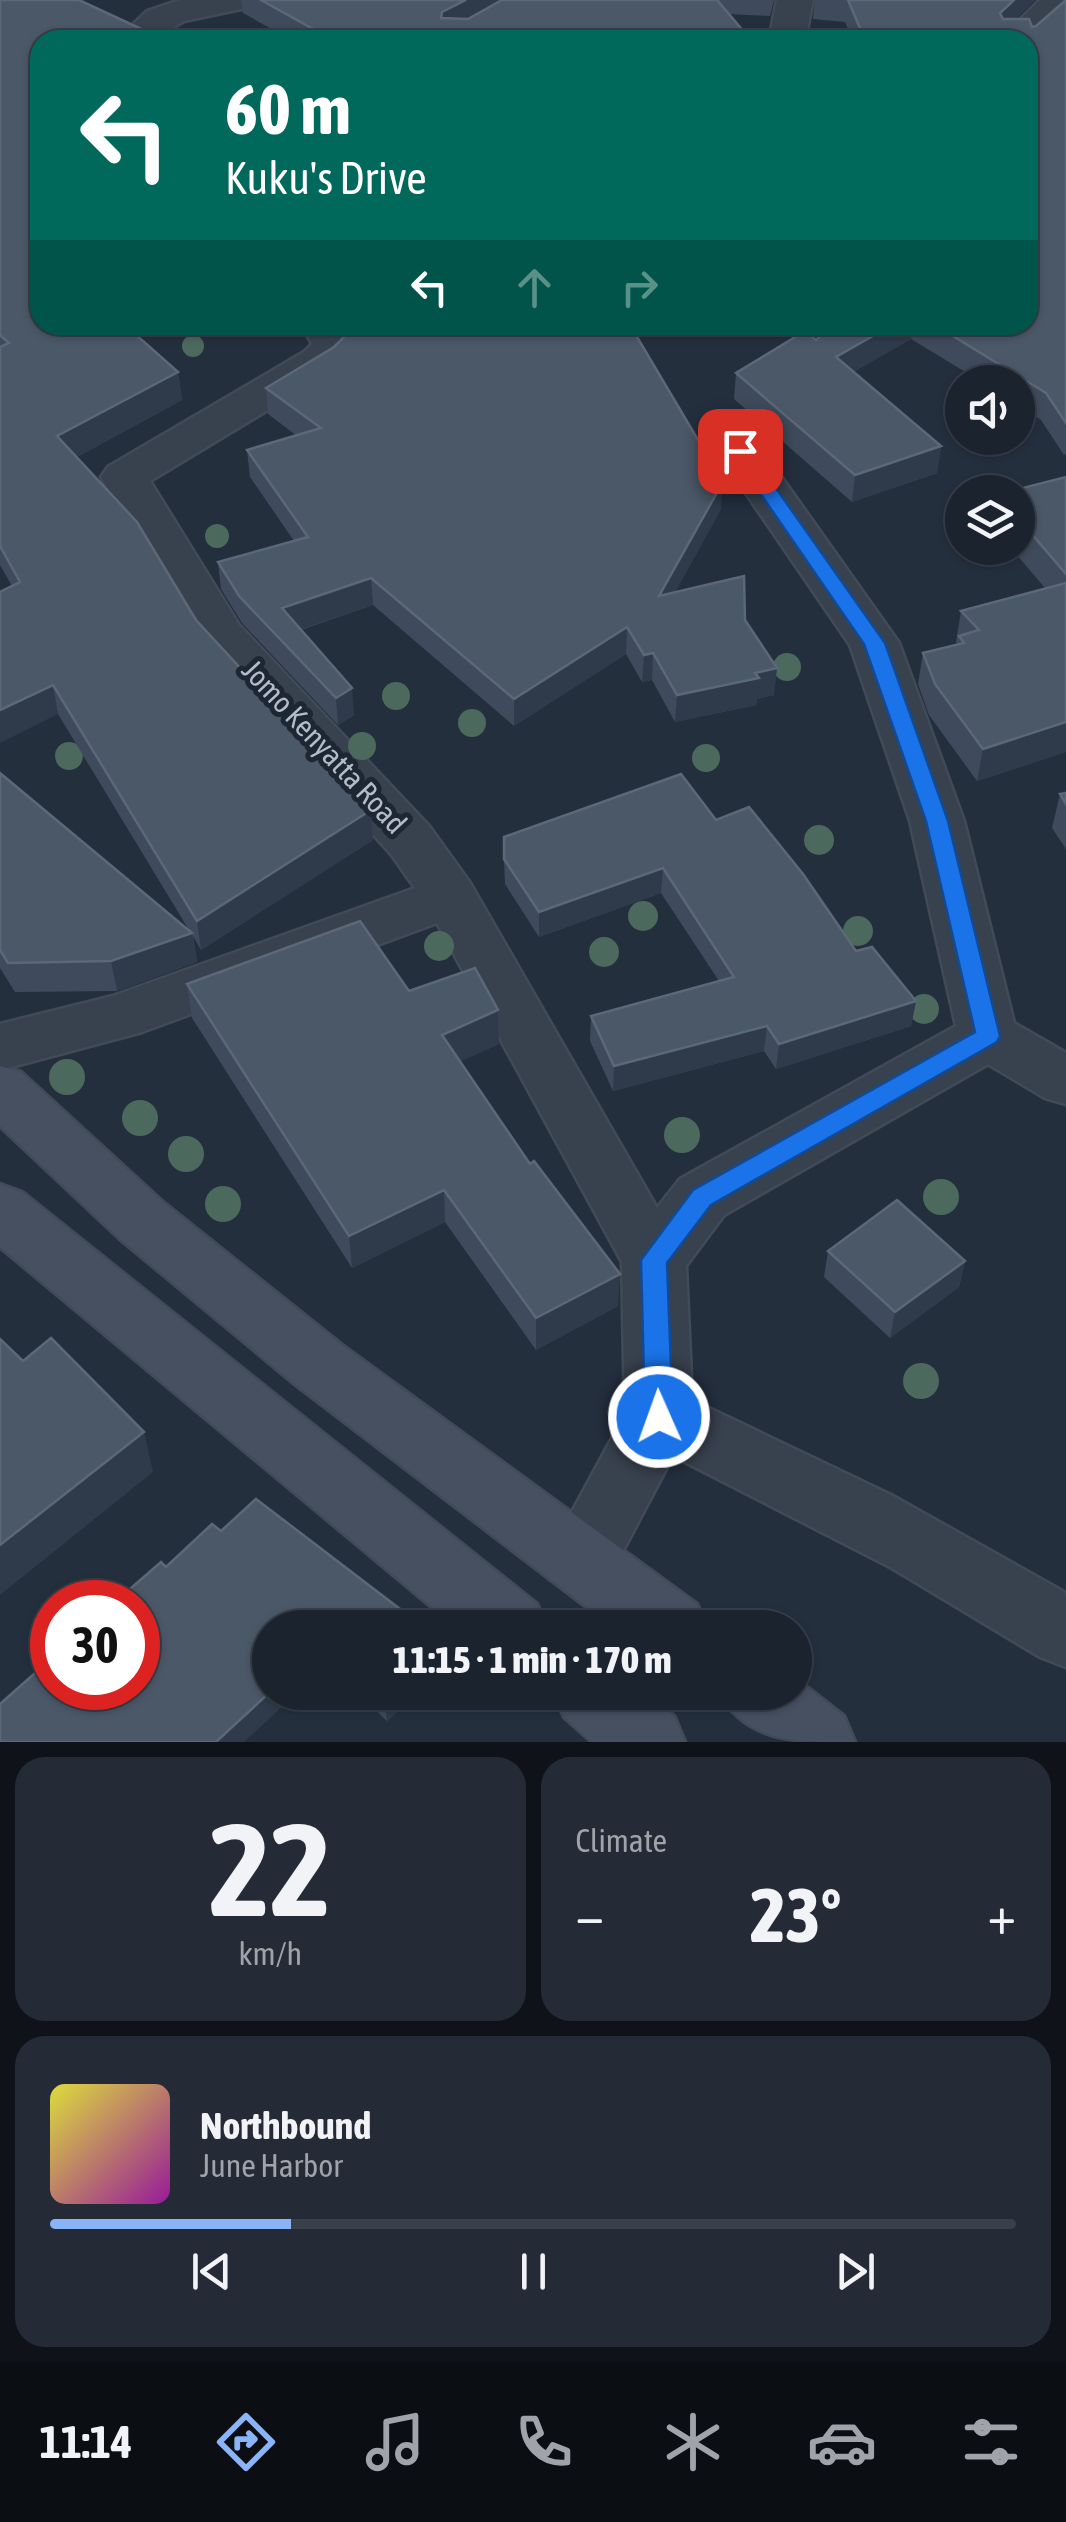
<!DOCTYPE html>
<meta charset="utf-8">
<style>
body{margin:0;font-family:"Asap Condensed",sans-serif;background:#242b36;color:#f1f3f6;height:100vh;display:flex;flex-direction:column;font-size:38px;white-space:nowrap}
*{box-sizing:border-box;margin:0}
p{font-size:32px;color:#a0a4aa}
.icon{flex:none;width:55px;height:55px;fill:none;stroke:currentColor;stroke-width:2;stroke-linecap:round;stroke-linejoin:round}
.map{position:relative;height:1742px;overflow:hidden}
.drawer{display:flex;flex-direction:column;gap:15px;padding:15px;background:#0f1319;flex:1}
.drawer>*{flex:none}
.banner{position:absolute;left:30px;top:30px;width:1008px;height:305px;border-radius:30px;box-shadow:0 2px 8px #0004,0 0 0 2px #39404a;background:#00695c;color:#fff;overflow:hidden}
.controls{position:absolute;left:945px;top:365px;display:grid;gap:20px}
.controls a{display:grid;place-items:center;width:90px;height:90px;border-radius:50%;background:#1b232e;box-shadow:0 2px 8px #0004,0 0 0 2px #39404a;font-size:50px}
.speed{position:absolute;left:30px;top:1580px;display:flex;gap:20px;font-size:50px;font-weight:700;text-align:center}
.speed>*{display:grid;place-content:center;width:130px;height:130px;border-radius:50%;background:#1b232e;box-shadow:0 2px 8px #0004,0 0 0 2px #39404a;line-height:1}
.speed .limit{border:15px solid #d22;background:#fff;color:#111}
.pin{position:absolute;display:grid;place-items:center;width:85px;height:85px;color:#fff;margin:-42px;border-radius:20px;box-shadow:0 5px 15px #0006}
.me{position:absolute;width:110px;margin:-55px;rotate:358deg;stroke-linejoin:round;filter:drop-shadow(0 0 8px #0008)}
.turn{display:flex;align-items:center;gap:35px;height:210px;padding:0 30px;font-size:45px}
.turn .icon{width:130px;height:130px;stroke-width:2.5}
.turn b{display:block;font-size:70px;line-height:85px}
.lanes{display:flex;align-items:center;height:95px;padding:0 30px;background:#0003;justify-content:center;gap:50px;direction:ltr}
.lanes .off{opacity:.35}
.big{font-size:75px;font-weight:800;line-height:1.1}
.drawer .widget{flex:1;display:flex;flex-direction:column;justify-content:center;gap:15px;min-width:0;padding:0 35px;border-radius:30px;background:#242b36}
.drawer .dial{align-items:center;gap:0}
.dial b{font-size:130px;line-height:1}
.song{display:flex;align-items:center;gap:30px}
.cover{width:120px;height:120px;border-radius:15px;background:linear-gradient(135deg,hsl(60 70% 55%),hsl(300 70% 35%))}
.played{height:10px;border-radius:5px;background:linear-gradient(90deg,#8ab4f8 25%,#39404a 25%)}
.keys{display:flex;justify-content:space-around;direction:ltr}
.heat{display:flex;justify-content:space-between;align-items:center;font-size:55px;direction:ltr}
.drawer .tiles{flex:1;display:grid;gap:15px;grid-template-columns:1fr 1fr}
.widget:last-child{grid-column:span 2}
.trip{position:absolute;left:252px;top:1610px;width:560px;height:100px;border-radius:50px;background:#1b232e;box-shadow:0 2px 8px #0004,0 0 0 2px #39404a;font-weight:800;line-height:100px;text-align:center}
.menu{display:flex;height:160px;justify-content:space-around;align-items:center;background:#0b0e12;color:#a0a4aa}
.menu .icon{width:70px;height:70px}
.menu .active{color:#8ab4f8}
.menu b{font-size:45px;color:#f1f3f6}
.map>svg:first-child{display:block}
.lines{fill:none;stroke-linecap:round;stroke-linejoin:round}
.minor-casing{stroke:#414a57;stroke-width:5}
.secondary-casing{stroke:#414a57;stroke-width:5}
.minor{fill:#38414e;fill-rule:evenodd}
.secondary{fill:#465061;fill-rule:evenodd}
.tree{fill:#4b6a5d}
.wall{fill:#3f4b5c}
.shaded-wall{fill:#2f3b4b}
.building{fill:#4b5868;stroke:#5c6777;stroke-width:2.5}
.route{fill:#1a73e8;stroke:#114b97;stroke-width:2.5}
.labels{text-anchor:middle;stroke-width:10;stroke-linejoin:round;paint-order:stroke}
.street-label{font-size:30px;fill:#b4bcc9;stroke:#1d2633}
</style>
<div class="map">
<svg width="1066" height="1742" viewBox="0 0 1066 1742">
<rect width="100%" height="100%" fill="#242f3e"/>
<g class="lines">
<!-- minor casing -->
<g class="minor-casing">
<g id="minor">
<polygon points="180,0 251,0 246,8 184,21 160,35 162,40 126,40 123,34 147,11"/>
<polygon points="777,0 813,0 805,40 769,40"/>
<polygon points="1040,0 1066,0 1066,14 1030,48 1028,40 999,40"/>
<polygon points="302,325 344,325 357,346 334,370 150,481 239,625 429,826 470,883 657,1208 680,1179 956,1026 910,821 850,645 717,451 724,441 740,437 756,441 899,643 964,821 1014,1023 1066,1053 1066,1104 1045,1098 988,1064 724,1215 686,1266 692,1400 891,1495 1066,1593 1066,1667 1040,1657 892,1568 673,1456 607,1581 582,1590 557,1581 547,1558 625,1414 622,1262 437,923 142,1032 0,1070 0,1024 113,996 415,888 391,854 203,647 101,477 108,467 304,352 312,344"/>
</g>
</g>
<!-- secondary casing -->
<g class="secondary-casing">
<g id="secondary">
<polygon points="0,1066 21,1072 164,1203 342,1345 697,1604 708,1628 614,1628 296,1385 120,1239 0,1126"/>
<polygon points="0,1184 22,1192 537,1604 548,1628 457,1628 0,1247"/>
<path d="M795,1678L844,1716L855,1742C793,1742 747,1742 718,1692H795Z"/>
<polygon points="553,1692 646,1692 674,1716 685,1742 592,1742 564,1717"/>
</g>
</g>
<!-- minor -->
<use href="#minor" class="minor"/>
<!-- secondary -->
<use href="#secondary" class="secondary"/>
</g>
<!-- trees -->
<g class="tree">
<circle cx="193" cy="346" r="11"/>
<circle cx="217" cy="536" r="12"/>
<circle cx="787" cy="667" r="14"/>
<circle cx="396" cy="696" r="14"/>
<circle cx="472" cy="723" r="14"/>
<circle cx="362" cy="746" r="14"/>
<circle cx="69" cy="756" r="14"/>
<circle cx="706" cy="758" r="14"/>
<circle cx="819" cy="840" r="15"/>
<circle cx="643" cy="916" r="15"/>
<circle cx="858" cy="931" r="15"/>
<circle cx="439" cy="946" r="15"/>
<circle cx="604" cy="952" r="15"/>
<circle cx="924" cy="1009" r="15"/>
<circle cx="67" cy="1077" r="18"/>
<circle cx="140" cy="1118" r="18"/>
<circle cx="682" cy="1135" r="18"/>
<circle cx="186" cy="1154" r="18"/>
<circle cx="941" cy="1197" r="18"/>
<circle cx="223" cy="1204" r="18"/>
<circle cx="921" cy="1381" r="18"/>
</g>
<!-- wall -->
<g class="wall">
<polygon points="0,0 40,40 40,325 178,372 182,400 77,457 196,620 371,810 373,840 201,950 193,936 197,962 117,991 15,992 0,968 0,773 189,930 58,714 12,586 0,565"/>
<polygon points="241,0 774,0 770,16 728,14 751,40 291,40 243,13"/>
<polygon points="815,0 1035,0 1015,19 1032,27 1036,26 1066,0 1066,454 1064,455 1041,420 1018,405 1018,382 982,382 911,339 853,372 941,446 937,473 852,502 734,399 736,373 816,340 833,325 1028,325 1028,40 853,40 845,22 813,19"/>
<polygon points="352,325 630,325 721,509 675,592 745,620 774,695 757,699 756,705 675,722 652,680 642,682 626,654 514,726 373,605 301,630 354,715 338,725 242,623 221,589 218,562 294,541 250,477 247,450 297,436 268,414 266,388 334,347 354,327"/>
<polygon points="1066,477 1066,752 977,781 929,715 918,684 923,653 957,644 956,642 961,611 1045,588 1011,548 1018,548 1018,492"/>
<polygon points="1066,793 1066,849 1052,828 1060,794"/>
<polygon points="716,820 856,951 916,1001 911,1026 776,1069 764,1051 613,1091 590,1041 591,1016 719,981 661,893 539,937 505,884 504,859"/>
<polygon points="187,984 409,991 498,1010 499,1044 460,1061 618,1306 536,1350 445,1222 352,1268 192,1018"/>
<polygon points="828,1251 965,1261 959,1287 890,1338 824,1277"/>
<polygon points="356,1692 420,1692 387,1721"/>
</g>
<!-- shaded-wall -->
<g class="shaded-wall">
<polygon points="466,0 510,0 442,40 442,12"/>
<polygon points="1014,0 1035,0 996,37 1000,13"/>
<polygon points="892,325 913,325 911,339 833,384 836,357"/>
<polygon points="178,372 182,400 62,465 57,436"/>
<polygon points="941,446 937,473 852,502 855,475"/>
<polygon points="723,482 721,509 658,623 659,596"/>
<polygon points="371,578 373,605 284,635 282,608"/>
<polygon points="627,627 626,654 514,726 514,699"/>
<polygon points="653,653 652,680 642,682 644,655"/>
<polygon points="777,668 774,695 757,699 756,705 675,722 677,695"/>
<polygon points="53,685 58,714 0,743 0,710"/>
<polygon points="352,688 354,715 338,725 336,698"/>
<polygon points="1066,722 1066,752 977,781 983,749"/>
<polygon points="371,810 373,840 201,950 197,921"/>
<polygon points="663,868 661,893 539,937 539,912"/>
<polygon points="192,933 197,962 117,991 111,961"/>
<polygon points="916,1001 911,1026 776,1069 779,1044"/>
<polygon points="498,1010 499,1044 444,1069 442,1035"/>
<polygon points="767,1026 764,1051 613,1091 614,1066"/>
<polygon points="444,1190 445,1222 352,1268 349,1236"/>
<polygon points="965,1261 959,1287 890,1338 895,1312"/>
<polygon points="620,1274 618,1306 536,1350 536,1318"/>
<polygon points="144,1432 153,1472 0,1595 0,1545"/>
<polygon points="270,1692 298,1692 244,1742 216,1742"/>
<polygon points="392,1692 420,1692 387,1721 384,1699"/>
</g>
<!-- building -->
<g class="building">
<polygon points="0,0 79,0 165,40 40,40 40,325 125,325 178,372 57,436 137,522 196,620 371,810 197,921 53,685 0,710 0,592 20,582 0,546 0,347 9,343 0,335"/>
<polygon points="261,0 466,0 442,12 441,18 468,19 502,0 717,0 751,40 333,40"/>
<polygon points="848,0 1014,0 1000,13 1003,19 1029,19 1032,27 1036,26 1066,0 1066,423 1046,393 935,325 1028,325 1028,40 865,40"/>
<polygon points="356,325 630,325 723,482 659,596 744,576 745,620 777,668 755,673 759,678 677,695 653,653 644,655 627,627 514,699 371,578 282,608 352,688 336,698 239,596 218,562 308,537 247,450 321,428 266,388 334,347"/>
<polygon points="833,325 892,325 836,357 941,446 855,475 736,373 805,331 816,340"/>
<polygon points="1066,477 1066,574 1018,518 1018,492 1007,492"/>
<polygon points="1066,583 1066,722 983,749 935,684 923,653 964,643 959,636 979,630 961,611"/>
<polygon points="0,773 192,933 111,961 8,963 0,950"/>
<polygon points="681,774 716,820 749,807 803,874 856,951 872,947 916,1001 779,1044 767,1026 614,1066 591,1016 734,977 663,868 539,912 504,859 504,837"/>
<polygon points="1066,793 1066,804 1060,794"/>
<polygon points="360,921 409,991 475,968 498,1010 442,1035 530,1164 534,1161 620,1274 536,1318 444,1190 349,1236 187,984"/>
<polygon points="897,1200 965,1261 895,1312 828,1251"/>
<polygon points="51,1338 144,1432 0,1545 0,1339 23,1361"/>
<polygon points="256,1499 425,1628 270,1628 270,1692 216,1742 0,1742 0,1704 52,1658 52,1688 138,1688 138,1602 115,1602 161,1562 166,1567 212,1524 221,1531"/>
<polygon points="378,1692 392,1692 384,1699"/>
</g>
<!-- route -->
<polygon class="route" points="740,445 747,447 885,643 948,821 1000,1036 997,1042 711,1205 667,1263 673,1417 669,1426 659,1429 649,1426 645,1417 641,1260 693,1190 975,1032 926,821 864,644 731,451"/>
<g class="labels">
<!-- street labels -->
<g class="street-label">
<text transform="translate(324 747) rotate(47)" y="10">Jomo Kenyatta Road</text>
</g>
</g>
</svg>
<div class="controls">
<a><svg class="icon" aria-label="sound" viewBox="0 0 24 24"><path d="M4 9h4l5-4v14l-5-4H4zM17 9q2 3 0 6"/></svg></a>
<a><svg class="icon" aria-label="layers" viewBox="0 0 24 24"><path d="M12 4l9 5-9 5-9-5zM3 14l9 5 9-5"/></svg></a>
</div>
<div class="speed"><div class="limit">30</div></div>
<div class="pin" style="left:740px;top:451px;background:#d93025"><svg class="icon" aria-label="arrive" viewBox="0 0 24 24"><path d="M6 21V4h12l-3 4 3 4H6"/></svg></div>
<svg class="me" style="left:659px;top:1417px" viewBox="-20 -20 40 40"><circle r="17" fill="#1a73e8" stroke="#fff" stroke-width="3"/><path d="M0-11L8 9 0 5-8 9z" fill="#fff"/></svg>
<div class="trip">11:15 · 1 min · 170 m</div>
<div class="banner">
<div class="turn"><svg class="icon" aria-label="left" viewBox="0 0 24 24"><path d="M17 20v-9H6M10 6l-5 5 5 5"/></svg><div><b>60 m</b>Kuku's Drive</div></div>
<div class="lanes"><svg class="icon" aria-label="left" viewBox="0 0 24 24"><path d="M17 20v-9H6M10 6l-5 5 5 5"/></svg><svg class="icon off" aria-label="ahead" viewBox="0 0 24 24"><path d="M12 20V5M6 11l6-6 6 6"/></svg><svg class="icon off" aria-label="right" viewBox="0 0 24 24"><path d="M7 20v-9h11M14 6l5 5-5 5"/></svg></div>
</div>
</div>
<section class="drawer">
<div class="tiles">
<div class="widget dial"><b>22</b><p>km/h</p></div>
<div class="widget"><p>Climate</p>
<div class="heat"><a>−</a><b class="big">23°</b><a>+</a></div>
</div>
<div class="widget">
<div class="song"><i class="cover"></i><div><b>Northbound</b><p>June Harbor</p></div></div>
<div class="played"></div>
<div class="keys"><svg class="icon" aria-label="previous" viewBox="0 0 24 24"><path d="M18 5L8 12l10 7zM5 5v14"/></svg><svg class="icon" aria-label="pause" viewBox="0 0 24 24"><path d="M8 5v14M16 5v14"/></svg><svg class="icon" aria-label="next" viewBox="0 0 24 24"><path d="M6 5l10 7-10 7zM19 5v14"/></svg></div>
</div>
</div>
</section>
<nav class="menu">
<b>11:14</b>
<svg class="icon active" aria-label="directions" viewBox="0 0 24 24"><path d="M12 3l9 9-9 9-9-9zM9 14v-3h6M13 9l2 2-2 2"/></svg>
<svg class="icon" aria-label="music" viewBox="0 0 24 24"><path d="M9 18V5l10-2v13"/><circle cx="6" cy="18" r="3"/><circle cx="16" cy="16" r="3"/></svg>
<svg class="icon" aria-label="phone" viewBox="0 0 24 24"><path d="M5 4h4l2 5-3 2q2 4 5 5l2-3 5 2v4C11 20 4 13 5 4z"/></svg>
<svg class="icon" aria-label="climate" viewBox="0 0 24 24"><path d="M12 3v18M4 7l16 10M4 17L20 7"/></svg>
<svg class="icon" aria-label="car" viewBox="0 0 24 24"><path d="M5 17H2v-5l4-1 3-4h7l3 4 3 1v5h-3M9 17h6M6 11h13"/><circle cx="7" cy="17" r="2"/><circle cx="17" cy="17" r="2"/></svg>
<svg class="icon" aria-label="filters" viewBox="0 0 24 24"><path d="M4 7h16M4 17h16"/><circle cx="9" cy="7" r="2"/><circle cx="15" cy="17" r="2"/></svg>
</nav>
